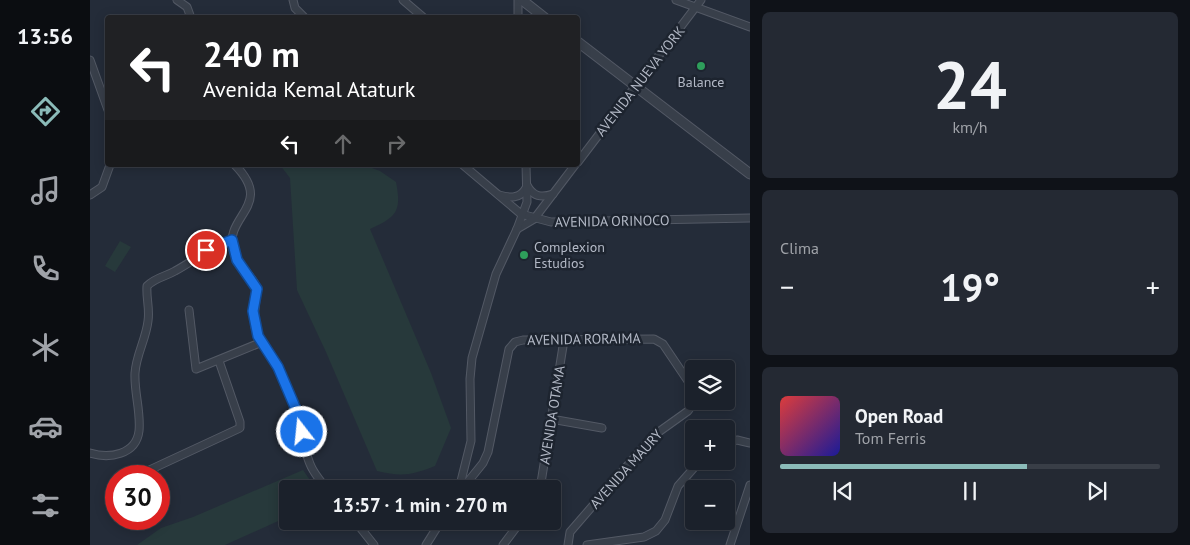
<!DOCTYPE html>
<html lang="es">
<meta charset="utf-8">
<style>
body{margin:0;font-family:"PT Sans",sans-serif;background:#242933;color:#f1f3f6;height:100vh;display:flex;flex-direction:column;font-size:19px;white-space:nowrap}
*{box-sizing:border-box;margin:0}
p{font-size:16px;color:#a0a3a9}
.icon{flex:none;width:28px;height:28px;fill:none;stroke:currentColor;stroke-width:2;stroke-linecap:round;stroke-linejoin:round}
.map{position:relative;flex:1;overflow:hidden}
.sheet{display:flex;flex-direction:column;gap:12px;padding:12px;background:#0f1218;width:440px}
.sheet>*{flex:none}
.guide{position:absolute;left:15px;top:15px;width:475px;height:152px;border-radius:5px;box-shadow:0 2px 12px #0003,0 0 0 1px #393e47;background:#202124;color:#fff;overflow:hidden}
.tools{position:absolute;left:595px;top:360px;display:grid;gap:10px}
.tools a{display:grid;place-items:center;width:50px;height:50px;border-radius:5px;background:#1b212b;box-shadow:0 2px 12px #0003,0 0 0 1px #393e47;font-size:25px}
.speed{position:absolute;left:15px;top:465px;display:flex;gap:10px;font-size:25px;font-weight:700;text-align:center}
.speed>*{display:grid;place-content:center;width:65px;height:65px;border-radius:50%;background:#1b212b;box-shadow:0 2px 12px #0003,0 0 0 1px #393e47;line-height:1}
.speed .limit{border:8px solid #d22;background:#fff;color:#111}
.pin{position:absolute;display:grid;place-items:center;width:42px;height:42px;color:#fff;margin:-21px;border:2px solid #fff;border-radius:50%;box-shadow:0 1px 5px #0007}
.me{position:absolute;width:55px;margin:-28px;rotate:344deg;stroke-linejoin:round;filter:drop-shadow(0 0 4px #0008)}
.turn{display:flex;align-items:center;gap:18px;height:105px;padding:0 15px;font-size:22px}
.turn .icon{width:65px;height:65px;stroke-width:2.5}
.turn b{display:block;font-size:35px;line-height:42px}
.lanes{display:flex;align-items:center;height:48px;padding:0 15px;background:#0003;justify-content:center;gap:25px;direction:ltr}
.lanes .off{opacity:.35}
.big{font-size:38px;font-weight:600;line-height:1.1}
.sheet .widget{flex:1;display:flex;flex-direction:column;justify-content:center;gap:8px;min-width:0;padding:0 18px;border-radius:8px;background:#242933}
.sheet .dial{align-items:center;gap:0}
.dial b{font-size:65px;line-height:1}
.song{display:flex;align-items:center;gap:15px}
.cover{width:60px;height:60px;border-radius:8px;background:linear-gradient(135deg,hsl(0 70% 55%),hsl(240 70% 35%))}
.played{height:5px;border-radius:2px;background:linear-gradient(90deg,#8bbbb9 65%,#393e47 65%)}
.keys{display:flex;justify-content:space-around;direction:ltr}
.heat{display:flex;justify-content:space-between;align-items:center;font-size:28px;direction:ltr}
.trip{position:absolute;left:189px;top:480px;width:282px;height:50px;border-radius:5px;background:#1b212b;box-shadow:0 2px 12px #0003,0 0 0 1px #393e47;font-weight:600;line-height:50px;text-align:center}
main{display:flex;flex:1;min-height:0}
.menu{display:flex;flex-direction:column;width:90px;justify-content:space-around;align-items:center;background:#0b0d11;color:#a0a3a9}
.menu .icon{width:35px;height:35px}
.menu .on{color:#8bbbb9}
.menu b{font-size:22px;color:#f1f3f6}
.map>svg:first-child{display:block}
.green{fill:#27393b}
.lines{fill:none;stroke-linecap:round;stroke-linejoin:round}
.minor-casing{stroke:#535965;stroke-width:9}
.tertiary-casing{stroke:#535965;stroke-width:11}
.minor{stroke:#383f4a;stroke-width:7}
.tertiary{stroke:#383f4a;stroke-width:9}
.route-casing{stroke:#114b97;stroke-width:12}
.route{stroke:#1a73e8;stroke-width:9}
.leisure-dot{fill:#2e9e5b;stroke:#1d242f;stroke-width:2}
.labels{text-anchor:middle;stroke-width:5;stroke-linejoin:round;paint-order:stroke}
.street-label{font-size:14px;fill:#b3b9c6;stroke:#1d242f}
.poi-label{font-size:14px;fill:#b3b9c6;stroke:#1d242f}
</style>
<main>
<nav class="menu">
<b>13:56</b>
<svg class="icon on" aria-label="directions" viewBox="0 0 24 24"><path d="M12 3l9 9-9 9-9-9zM9 14v-3h6M13 9l2 2-2 2"/></svg>
<svg class="icon" aria-label="music" viewBox="0 0 24 24"><path d="M9 18V5l10-2v13"/><circle cx="6" cy="18" r="3"/><circle cx="16" cy="16" r="3"/></svg>
<svg class="icon" aria-label="phone" viewBox="0 0 24 24"><path d="M5 4h4l2 5-3 2q2 4 5 5l2-3 5 2v4C11 20 4 13 5 4z"/></svg>
<svg class="icon" aria-label="climate" viewBox="0 0 24 24"><path d="M12 3v18M4 7l16 10M4 17L20 7"/></svg>
<svg class="icon" aria-label="car" viewBox="0 0 24 24"><path d="M5 17H2v-5l4-1 3-4h7l3 4 3 1v5h-3M9 17h6M6 11h13"/><circle cx="7" cy="17" r="2"/><circle cx="17" cy="17" r="2"/></svg>
<svg class="icon" aria-label="filters" viewBox="0 0 24 24"><path d="M4 7h16M4 17h16"/><circle cx="9" cy="7" r="2"/><circle cx="15" cy="17" r="2"/></svg>
</nav>
<div class="map">
<svg width="660" height="545" viewBox="0 0 660 545">
<rect width="100%" height="100%" fill="#242c39"/>
<!-- green -->
<g class="green">
<path d="M190,165H274L290,171L306,182C312,212 306,217 280,229L341,373L361,428L345,466C322,475 312,477 287,471L236,352L207,290L200,178Z"/>
<polygon points="30,241 41,247 25,272 15,266"/>
<polygon points="213,470 226,489 198,489 197,517 135,545 47,545 71,528 103,517"/>
</g>
<g class="lines">
<!-- minor casing -->
<g class="minor-casing">
<g id="minor">
<polyline points="87,0 97,7 101,18"/>
<polyline points="203,0 205,8 215,18"/>
<polyline points="313,0 334,18"/>
<polyline points="428,0 428,18"/>
<polyline points="586,0 660,27"/>
<polyline points="0,60 18,110"/>
<polyline points="488,162 611,0"/>
<path d="M145,165C185,206 134,215 143,250C147,265 160,273 166,286C169,293 162,313 165,327C169,343 183,354 189,370C196,384 203,400 208,415C213,432 214,455 223,470C227,477 232,483 237,489"/>
<polyline points="373,165 431,214 461,222 660,218"/>
<path d="M437,185C443,197 452,198 463,194"/>
<polyline points="0,195 12,187 20,165"/>
<path d="M409,195C420,198 430,199 436,188"/>
<polyline points="427,229 444,219 485,165"/>
<polyline points="99,310 106,369 172,342"/>
<polyline points="461,419 512,428"/>
<polyline points="636,443 647,440 660,443"/>
<path d="M0,453C19,459 46,455 49,431C51,412 44,392 45,373C46,355 56,339 58,321C60,309 56,298 57,286C66,277 75,277 85,271C106,260 118,247 142,240"/>
<polyline points="53,473 150,428 150,422 129,361"/>
<polyline points="369,489 381,441 380,379 382,358 406,274 427,229 437,202 436,165"/>
<polyline points="372,489 393,463 398,452 419,349 425,342 433,340 564,339 573,344 604,390"/>
<polyline points="450,489 474,340"/>
<polyline points="265,521 284,545"/>
<polyline points="336,545 351,521"/>
<polyline points="413,545 431,521"/>
<polyline points="478,545 480,532 563,436 598,411 605,401"/>
<polyline points="497,545 554,537 566,531 575,520 588,486 610,461"/>
<polyline points="640,545 660,485"/>
</g>
</g>
<!-- tertiary casing -->
<g class="tertiary-casing">
<g id="tertiary">
<polyline points="432,0 455,18"/>
<polyline points="488,42 660,174"/>
</g>
</g>
<!-- minor -->
<use href="#minor" class="minor"/>
<!-- tertiary -->
<use href="#tertiary" class="tertiary"/>
</g>
<g class="lines">
<!-- route casing -->
<g class="route-casing">
<polyline id="route" points="116,250 142,240 147,260 167,289 163,311 168,336 188,367 208,414 212,432"/>
</g>
<!-- route -->
<use href="#route" class="route"/>
</g>
<!-- markers -->
<g class="leisure-dot">
<circle cx="611" cy="66" r="5"/>
<circle cx="434" cy="255" r="5"/>
</g>
<g class="labels">
<!-- street labels -->
<g class="street-label">
<text transform="translate(550 81) rotate(-52)" y="5">AVENIDA NUEVA YORK</text>
<text transform="translate(522 221) rotate(-1)" y="5">AVENIDA ORINOCO</text>
<text transform="translate(494 339) rotate(-1)" y="5">AVENIDA RORAIMA</text>
<text transform="translate(462 415) rotate(-81)" y="5">AVENIDA OTAMA</text>
<text transform="translate(536 469) rotate(-48)" y="5">AVENIDA MAURY</text>
</g>
<!-- poi labels -->
<g class="poi-label">
<text x="611" y="87">Balance</text>
<text x="444" y="252" text-anchor="start">Complexion<tspan x="444" dy="16">Estudios</tspan></text>
</g>
</g>
</svg>
<div class="tools">
<a><svg class="icon" aria-label="layers" viewBox="0 0 24 24"><path d="M12 4l9 5-9 5-9-5zM3 14l9 5 9-5"/></svg></a>
<a>+</a>
<a>−</a>
</div>
<div class="speed"><div class="limit">30</div></div>
<div class="pin" style="left:116px;top:250px;background:#d93025"><svg class="icon" aria-label="arrive" viewBox="0 0 24 24"><path d="M6 21V4h12l-3 4 3 4H6"/></svg></div>
<svg class="me" style="left:212px;top:432px" viewBox="-20 -20 40 40"><circle r="17" fill="#1a73e8" stroke="#fff" stroke-width="3"/><path d="M0-11L8 9 0 5-8 9z" fill="#fff"/></svg>
<div class="trip">13:57 · 1 min · 270 m</div>
<div class="guide">
<div class="turn"><svg class="icon" aria-label="left" viewBox="0 0 24 24"><path d="M17 20v-9H6M10 6l-5 5 5 5"/></svg><div><b>240 m</b>Avenida Kemal Ataturk</div></div>
<div class="lanes"><svg class="icon" aria-label="left" viewBox="0 0 24 24"><path d="M17 20v-9H6M10 6l-5 5 5 5"/></svg><svg class="icon off" aria-label="ahead" viewBox="0 0 24 24"><path d="M12 20V5M6 11l6-6 6 6"/></svg><svg class="icon off" aria-label="right" viewBox="0 0 24 24"><path d="M7 20v-9h11M14 6l5 5-5 5"/></svg></div>
</div>
</div>
<section class="sheet">
<div class="widget dial"><b>24</b><p>km/h</p></div>
<div class="widget"><p>Clima</p>
<div class="heat"><a>−</a><b class="big">19°</b><a>+</a></div>
</div>
<div class="widget">
<div class="song"><i class="cover"></i><div><b>Open Road</b><p>Tom Ferris</p></div></div>
<div class="played"></div>
<div class="keys"><svg class="icon" aria-label="previous" viewBox="0 0 24 24"><path d="M18 5L8 12l10 7zM5 5v14"/></svg><svg class="icon" aria-label="pause" viewBox="0 0 24 24"><path d="M8 5v14M16 5v14"/></svg><svg class="icon" aria-label="next" viewBox="0 0 24 24"><path d="M6 5l10 7-10 7zM19 5v14"/></svg></div>
</div>
</section>
</main>
